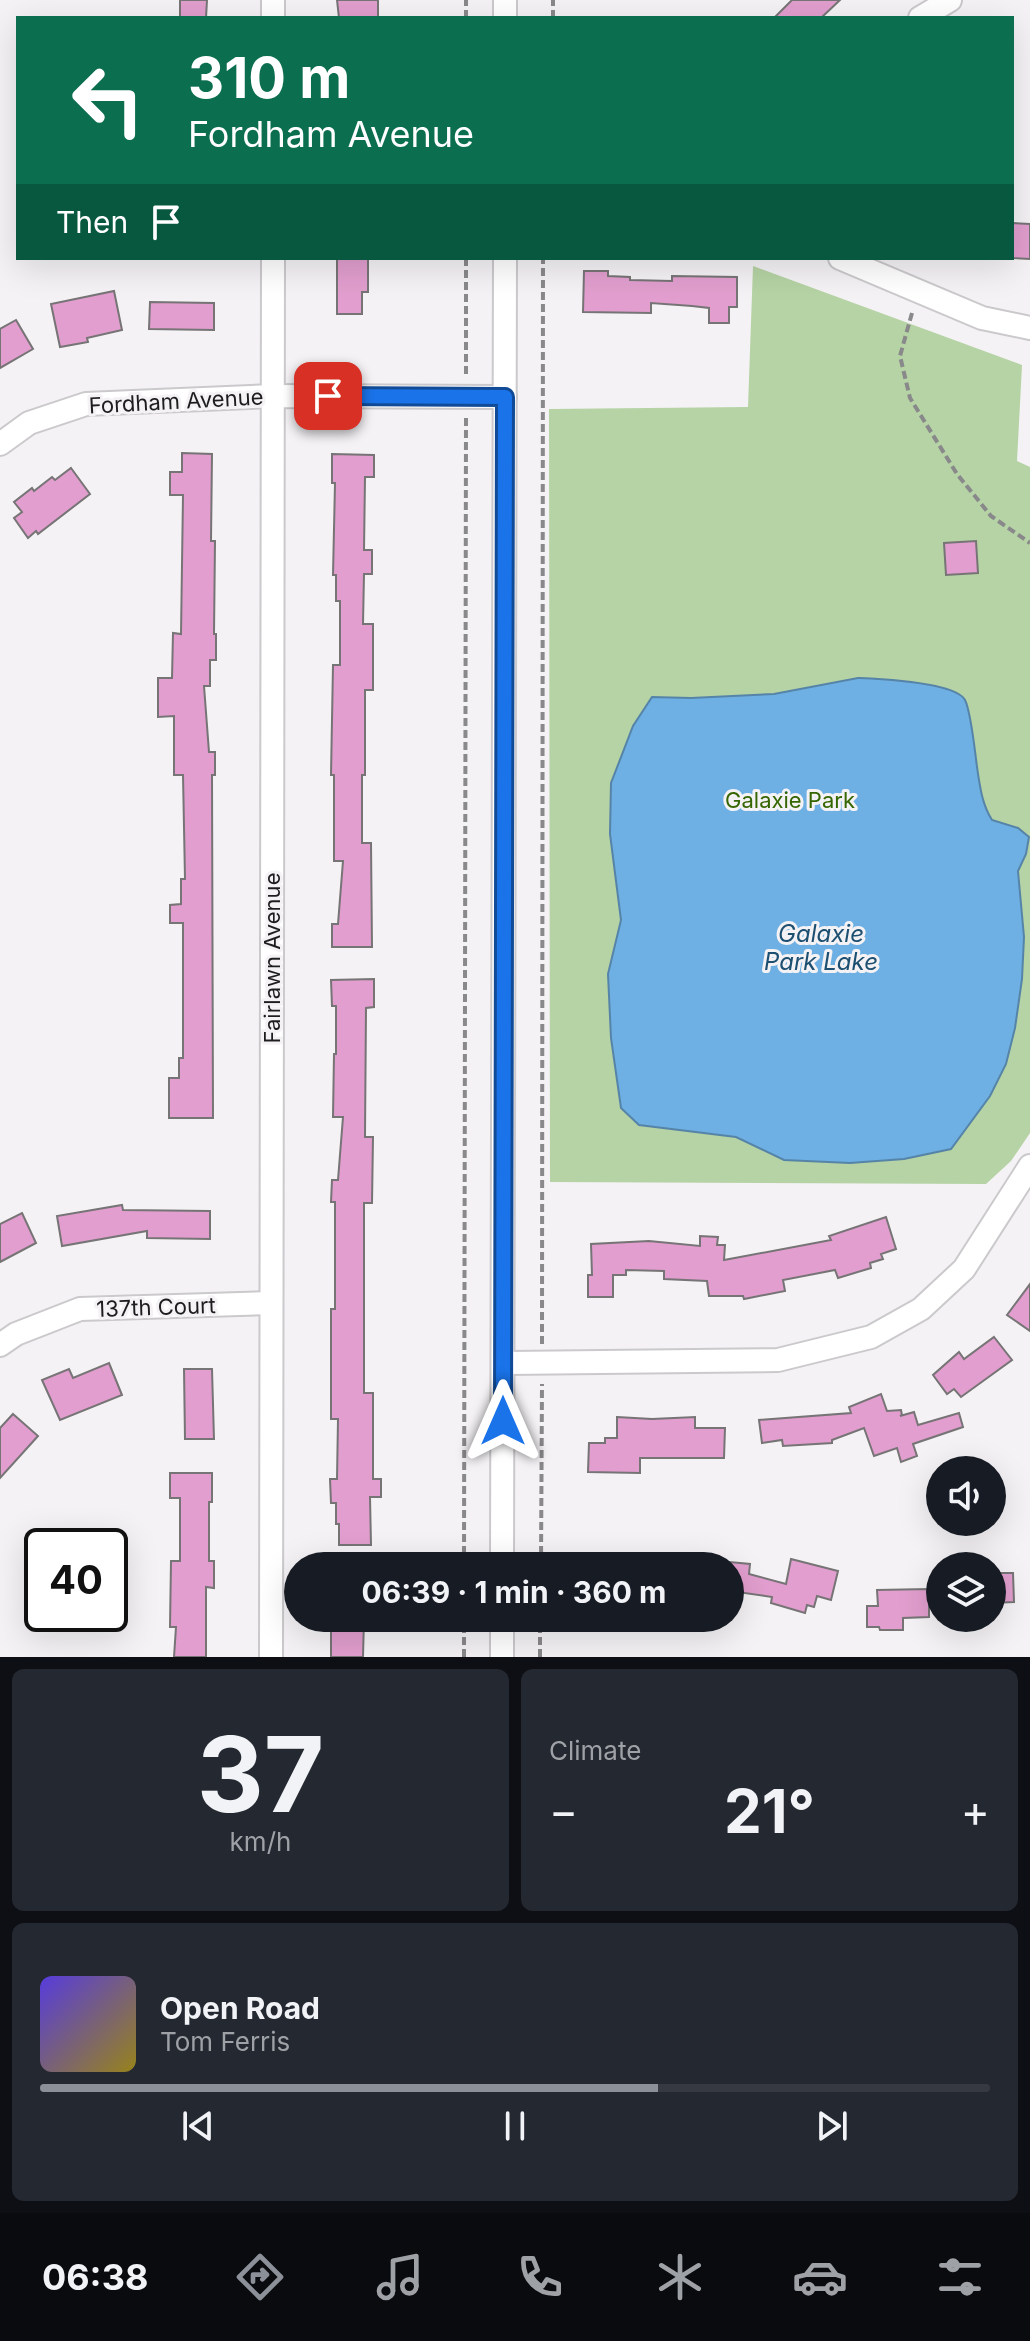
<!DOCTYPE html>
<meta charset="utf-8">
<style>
body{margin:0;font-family:Inter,sans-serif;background:#242831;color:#f1f3f6;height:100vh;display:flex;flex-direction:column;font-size:30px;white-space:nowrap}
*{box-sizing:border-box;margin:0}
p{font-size:26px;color:#9ea1a6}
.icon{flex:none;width:44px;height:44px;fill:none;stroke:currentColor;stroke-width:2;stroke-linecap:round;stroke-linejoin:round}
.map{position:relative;height:1657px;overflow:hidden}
.side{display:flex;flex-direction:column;gap:12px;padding:12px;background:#0d0f14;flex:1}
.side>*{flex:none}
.top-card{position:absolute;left:16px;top:16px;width:998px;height:244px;border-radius:0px;box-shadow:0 8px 32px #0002;background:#0b6e4f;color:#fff;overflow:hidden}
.tools{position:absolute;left:926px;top:1456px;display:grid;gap:16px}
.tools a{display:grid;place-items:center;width:80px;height:80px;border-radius:50%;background:#171b24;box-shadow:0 8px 32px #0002;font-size:40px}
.speed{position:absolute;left:24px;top:1528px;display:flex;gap:16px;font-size:40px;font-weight:700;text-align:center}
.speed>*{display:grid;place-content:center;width:104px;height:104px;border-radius:50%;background:#171b24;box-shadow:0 8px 32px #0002;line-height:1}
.speed .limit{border:4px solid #111;border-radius:12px;background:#fff;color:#111}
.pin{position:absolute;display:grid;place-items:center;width:68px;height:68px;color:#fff;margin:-34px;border-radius:16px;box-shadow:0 4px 12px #0006}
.me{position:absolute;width:88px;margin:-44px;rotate:0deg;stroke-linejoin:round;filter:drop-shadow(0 0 6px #0008)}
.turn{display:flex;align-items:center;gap:28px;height:168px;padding:0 40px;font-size:36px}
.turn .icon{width:104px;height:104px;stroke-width:2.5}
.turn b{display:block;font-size:56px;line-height:68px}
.then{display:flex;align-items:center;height:76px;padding:0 40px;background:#0003;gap:16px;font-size:30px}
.big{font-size:60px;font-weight:700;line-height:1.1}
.side .card{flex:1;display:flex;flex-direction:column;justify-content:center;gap:12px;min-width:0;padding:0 28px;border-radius:12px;background:#242831}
.side .dial{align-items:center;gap:0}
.dial b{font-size:104px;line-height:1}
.song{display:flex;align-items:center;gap:24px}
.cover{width:96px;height:96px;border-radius:12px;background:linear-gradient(135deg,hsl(250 70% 55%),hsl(50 70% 35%))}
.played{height:8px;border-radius:4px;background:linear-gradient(90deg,#8c9099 65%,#363941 65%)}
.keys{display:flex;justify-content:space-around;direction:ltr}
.heat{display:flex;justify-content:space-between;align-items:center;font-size:44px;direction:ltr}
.side .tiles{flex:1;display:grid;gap:12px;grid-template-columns:1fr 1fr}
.card:last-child{grid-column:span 2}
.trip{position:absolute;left:284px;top:1552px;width:460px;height:80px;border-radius:40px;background:#171b24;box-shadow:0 8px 32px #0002;font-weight:700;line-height:80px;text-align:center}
.tab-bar{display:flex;height:128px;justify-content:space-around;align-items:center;background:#090b0e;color:#9ea1a6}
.tab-bar .icon{width:56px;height:56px}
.tab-bar .active{color:#8c9099}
.tab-bar b{font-size:36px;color:#f1f3f6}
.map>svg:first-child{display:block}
.green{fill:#b5d3a4}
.water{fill:#6eb0e3;stroke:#5684a8;stroke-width:2}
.building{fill:#e19ece;stroke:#777476;stroke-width:2}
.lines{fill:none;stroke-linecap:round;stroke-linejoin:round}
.minor-casing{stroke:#cbc9cc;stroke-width:26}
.path{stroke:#89888a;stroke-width:4;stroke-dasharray:8 4;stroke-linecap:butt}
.minor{stroke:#fff;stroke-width:22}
.route-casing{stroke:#114b97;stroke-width:20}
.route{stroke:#1a73e8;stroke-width:14}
.labels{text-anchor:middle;stroke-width:6;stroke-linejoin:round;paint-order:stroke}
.street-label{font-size:22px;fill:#1d1d1e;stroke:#f4f2f5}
.park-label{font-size:22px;fill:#356602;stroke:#f4f2f5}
.water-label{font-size:24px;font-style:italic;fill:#1d4f71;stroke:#f4f2f5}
</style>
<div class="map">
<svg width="1030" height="1657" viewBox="0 0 1030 1657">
<rect width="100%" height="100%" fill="#f4f2f5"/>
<!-- green -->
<polygon class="green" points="753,266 1022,365 1017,461 1030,467 1030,1133 1011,1161 986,1184 550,1182 549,409 748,407"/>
<!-- water -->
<path class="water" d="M858,678C880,679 955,682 965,700C971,712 975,752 977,767C980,787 982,804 992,820L1018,828L1029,837L1026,854L1018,871L1024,937L1022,979L1015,1028L1006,1064L990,1096L951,1149L904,1159L850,1163L784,1160L736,1137L639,1125L621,1108L611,1038L608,974L621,920L610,834L611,783L633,726L652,697L691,698L774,694Z"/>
<!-- building -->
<g class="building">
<polygon points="180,0 207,0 206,18 180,18"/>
<polygon points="337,0 378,0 378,18 339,18"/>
<polygon points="792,0 840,0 821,18 774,18"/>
<polygon points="1012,223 1030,224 1030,259 1012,258"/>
<polygon points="337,258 368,258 368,292 362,292 362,314 337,314"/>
<polygon points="584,271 608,271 608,276 630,277 630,280 672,281 672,276 737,277 737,307 729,307 729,323 709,323 709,308 692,306 651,303 651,313 583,312"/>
<polygon points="114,291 122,330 87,338 88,342 60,347 51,304"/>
<polygon points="150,302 214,303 214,330 149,329"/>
<polygon points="16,320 33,349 0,368 0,329"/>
<polygon points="182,453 212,454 211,541 215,541 214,634 216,634 216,660 210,660 210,686 204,686 209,752 215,752 215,775 212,775 213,1118 169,1118 169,1078 179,1078 179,1058 183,1058 183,923 170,923 170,905 181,904 181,879 185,879 183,775 174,775 174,716 158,717 158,678 172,678 173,633 181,634 183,495 170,495 170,472 182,472"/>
<polygon points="332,454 374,455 374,477 365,477 364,550 372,550 372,574 364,574 363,624 373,624 373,690 365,690 365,775 362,775 362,843 371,843 372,947 332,947 332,924 338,924 343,861 334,861 334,775 331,775 333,665 340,665 340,601 336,601 336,575 333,575 335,483 332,483"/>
<polygon points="71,468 90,494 38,534 36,531 28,538 14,518 22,512 14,502 32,488 34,491 52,477 55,480"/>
<polygon points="976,541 978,573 946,575 944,543"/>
<polygon points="374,979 374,1007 366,1008 365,1137 373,1137 372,1203 364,1203 364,1393 373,1393 373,1479 381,1479 381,1497 370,1497 371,1545 339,1545 339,1524 336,1524 336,1503 331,1503 330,1479 337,1479 338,1419 331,1419 331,1309 335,1309 335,1202 331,1202 332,1180 338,1180 343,1117 333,1117 334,1054 336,1054 336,1006 332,1006 331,980"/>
<polygon points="122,1205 123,1210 210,1211 210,1239 147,1238 147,1231 62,1246 57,1216"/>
<polygon points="22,1213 36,1243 0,1262 0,1224"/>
<polygon points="886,1217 896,1249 881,1254 883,1259 870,1263 871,1268 838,1278 835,1270 783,1280 785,1291 744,1299 743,1296 709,1296 707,1281 664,1279 664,1271 626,1270 626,1275 613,1275 613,1297 588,1297 588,1275 592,1275 591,1244 649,1241 700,1246 700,1236 718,1237 717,1245 725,1245 724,1260 831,1240 829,1236"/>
<polygon points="1030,1284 1030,1331 1007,1315"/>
<polygon points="994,1337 1012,1360 961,1397 954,1389 947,1394 933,1375 959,1352 964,1359"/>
<polygon points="109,1363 122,1395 60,1420 42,1380 69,1369 73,1378"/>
<polygon points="184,1369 212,1369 214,1439 185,1439"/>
<polygon points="881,1394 887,1411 901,1410 902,1415 900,1416 914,1412 918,1425 959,1413 963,1427 913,1444 917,1456 901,1462 897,1448 874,1456 864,1428 832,1440 832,1443 783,1446 782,1440 762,1443 759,1420 851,1413 849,1407"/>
<polygon points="13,1414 38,1436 0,1478 0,1428"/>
<polygon points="617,1417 652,1419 695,1417 695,1428 725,1428 724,1458 640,1458 640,1473 588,1472 589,1443 605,1443 605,1438 617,1438"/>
<polygon points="170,1473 212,1473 212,1502 209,1502 209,1561 214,1561 214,1588 206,1587 206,1657 174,1657 176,1627 170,1627 171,1561 180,1561 180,1498 170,1498"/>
<polygon points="791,1559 838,1571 831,1600 817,1596 814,1607 807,1605 805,1613 771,1603 772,1597 730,1591 730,1562 750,1564 749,1574 786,1584"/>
<polygon points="992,1573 1013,1573 1014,1602 992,1603"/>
<polygon points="929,1589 929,1617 903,1618 903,1630 880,1630 879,1627 867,1627 867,1606 878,1606 877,1590"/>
<polygon points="331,1618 364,1618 363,1657 331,1657"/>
</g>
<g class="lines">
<!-- minor casing -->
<g class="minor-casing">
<g id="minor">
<polyline points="273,18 273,0"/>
<polyline points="505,18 505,0"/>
<polyline points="920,18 950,0"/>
<polyline points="840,258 982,318 1030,328"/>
<polyline points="0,444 29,423 86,404 273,396 505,397"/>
<polyline points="0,1345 16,1334 80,1309 271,1303"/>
<polyline points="503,1363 778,1360 871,1337 921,1309 964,1269 1030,1166"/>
<polyline points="502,1566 505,258"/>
<polyline points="271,1657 273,258"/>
<polyline points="502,1657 502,1618"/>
</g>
</g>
<!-- path -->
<g class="path">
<polyline points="466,18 466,0"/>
<polyline points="553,18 553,0"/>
<polyline points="466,258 466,376"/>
<polyline points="912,313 900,356 910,398 957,474 991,516 1030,543"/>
<polyline points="542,1344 543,258"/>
<polyline points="464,1566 466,416"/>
<polyline points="541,1566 542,1384"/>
<polyline points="464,1657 464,1618"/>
<polyline points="540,1657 540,1618"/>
</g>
<!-- minor -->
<use href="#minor" class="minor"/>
</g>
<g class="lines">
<!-- route casing -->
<g class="route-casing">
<polyline id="route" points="328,396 505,397 503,1421"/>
</g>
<!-- route -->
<use href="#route" class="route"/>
</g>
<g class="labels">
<!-- street labels -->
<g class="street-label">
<text transform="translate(176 401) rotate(-3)" y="8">Fordham Avenue</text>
<text transform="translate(272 958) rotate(-90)" y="8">Fairlawn Avenue</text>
<text transform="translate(156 1307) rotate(-2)" y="8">137th Court</text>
</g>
<!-- park labels -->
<g class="park-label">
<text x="790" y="808">Galaxie Park</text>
</g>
<!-- water labels -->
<g class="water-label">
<text x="821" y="942">Galaxie<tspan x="821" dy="28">Park Lake</tspan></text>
</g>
</g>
</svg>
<div class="tools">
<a><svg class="icon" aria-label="sound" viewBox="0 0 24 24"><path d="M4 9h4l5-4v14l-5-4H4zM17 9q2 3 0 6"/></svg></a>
<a><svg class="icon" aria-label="layers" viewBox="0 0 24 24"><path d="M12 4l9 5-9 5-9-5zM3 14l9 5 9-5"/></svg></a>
</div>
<div class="speed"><div class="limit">40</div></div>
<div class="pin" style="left:328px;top:396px;background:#d93025"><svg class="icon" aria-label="arrive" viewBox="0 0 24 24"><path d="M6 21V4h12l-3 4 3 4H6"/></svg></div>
<svg class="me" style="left:503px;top:1421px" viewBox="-20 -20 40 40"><path d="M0-17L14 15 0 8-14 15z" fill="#1a73e8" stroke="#fff" stroke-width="4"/></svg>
<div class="trip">06:39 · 1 min · 360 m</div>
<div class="top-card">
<div class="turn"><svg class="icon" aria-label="left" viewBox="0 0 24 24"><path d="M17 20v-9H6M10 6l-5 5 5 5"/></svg><div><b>310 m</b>Fordham Avenue</div></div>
<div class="then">Then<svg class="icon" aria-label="arrive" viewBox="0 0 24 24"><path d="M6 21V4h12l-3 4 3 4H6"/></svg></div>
</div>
</div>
<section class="side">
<div class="tiles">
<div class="card dial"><b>37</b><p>km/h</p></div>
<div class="card"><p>Climate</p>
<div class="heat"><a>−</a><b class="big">21°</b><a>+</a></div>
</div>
<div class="card">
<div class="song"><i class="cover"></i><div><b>Open Road</b><p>Tom Ferris</p></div></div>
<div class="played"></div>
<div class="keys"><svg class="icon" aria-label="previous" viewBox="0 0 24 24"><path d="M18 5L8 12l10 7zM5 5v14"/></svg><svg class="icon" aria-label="pause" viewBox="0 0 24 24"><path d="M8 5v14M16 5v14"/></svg><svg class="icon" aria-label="next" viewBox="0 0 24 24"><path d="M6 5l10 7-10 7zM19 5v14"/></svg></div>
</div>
</div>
</section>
<nav class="tab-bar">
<b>06:38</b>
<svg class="icon active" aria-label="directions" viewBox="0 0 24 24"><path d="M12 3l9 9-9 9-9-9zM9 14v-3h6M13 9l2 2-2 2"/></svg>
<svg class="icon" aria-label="music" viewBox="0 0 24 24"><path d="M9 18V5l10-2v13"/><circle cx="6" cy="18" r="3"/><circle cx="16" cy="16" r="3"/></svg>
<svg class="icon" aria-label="phone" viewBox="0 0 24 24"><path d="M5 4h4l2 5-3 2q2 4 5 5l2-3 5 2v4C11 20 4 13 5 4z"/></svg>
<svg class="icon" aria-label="climate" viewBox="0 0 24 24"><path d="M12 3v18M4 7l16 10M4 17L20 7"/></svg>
<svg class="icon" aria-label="car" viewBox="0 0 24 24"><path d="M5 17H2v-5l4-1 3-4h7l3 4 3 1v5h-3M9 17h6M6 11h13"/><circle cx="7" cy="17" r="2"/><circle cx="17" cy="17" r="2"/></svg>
<svg class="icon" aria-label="filters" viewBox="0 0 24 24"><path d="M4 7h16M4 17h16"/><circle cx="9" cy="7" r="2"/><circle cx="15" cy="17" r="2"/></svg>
</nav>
